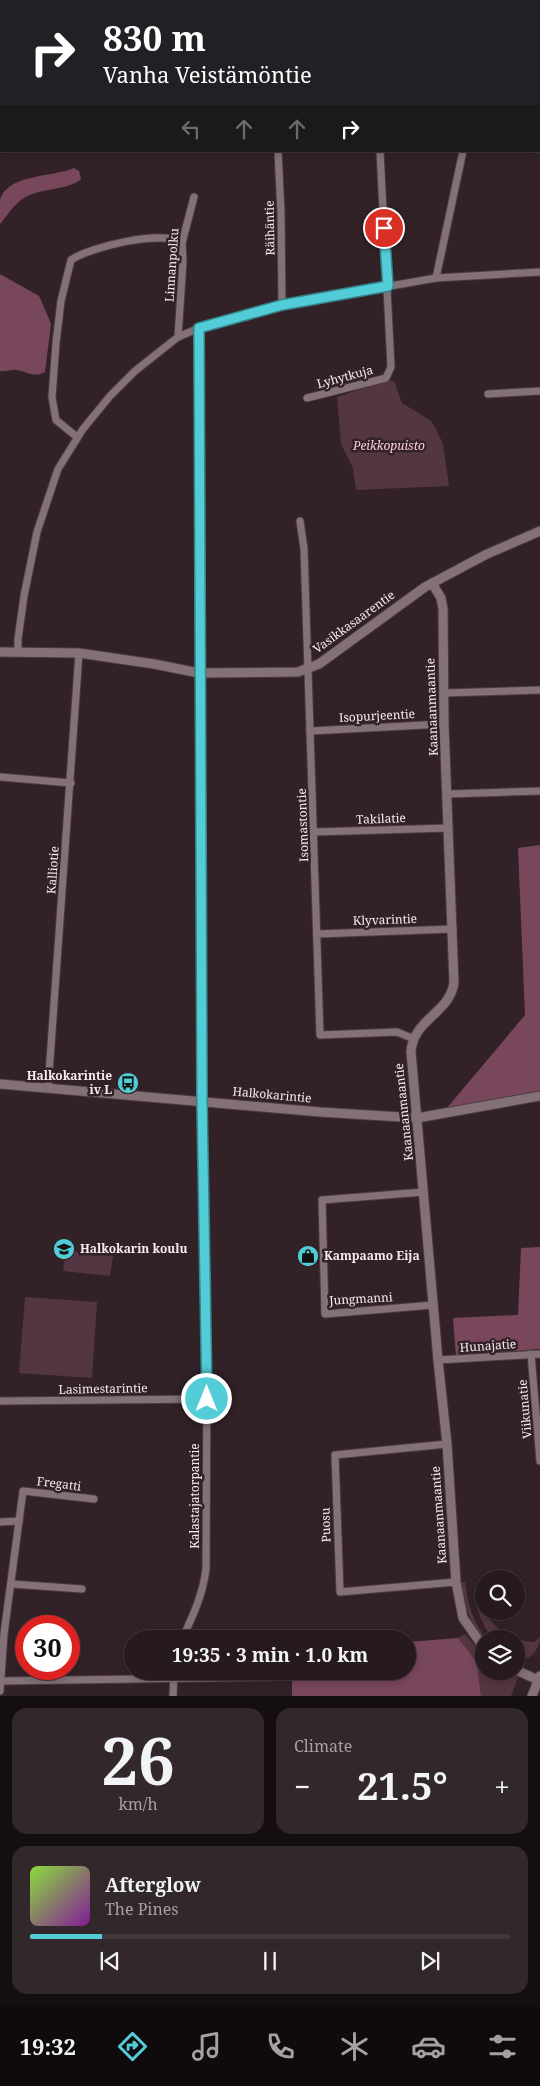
<!DOCTYPE html>
<meta charset="utf-8">
<style>
body{margin:0;font-family:"Noto Serif",serif;background:#32272b;color:#f1f3f6;height:100vh;display:flex;flex-direction:column;font-size:19px;white-space:nowrap}
*{box-sizing:border-box;margin:0}
p{font-size:16px;color:#a4a1a4}
.icon{flex:none;width:28px;height:28px;fill:none;stroke:currentColor;stroke-width:2;stroke-linecap:round;stroke-linejoin:round}
.map{position:relative;height:1696px;overflow:hidden}
.panel{display:flex;flex-direction:column;gap:12px;padding:12px;background:#150e10;flex:1}
.panel>*{flex:none}
.hud{position:absolute;left:0px;top:0px;width:540px;height:152px;box-shadow:0 2px 8px #0003,0 0 0 1px #42383c;background:#202124;color:#fff;overflow:hidden}
.controls{position:absolute;left:475px;top:1570px;display:grid;gap:10px}
.controls a{display:grid;place-items:center;width:50px;height:50px;border-radius:50%;background:#261a1e;box-shadow:0 2px 8px #0003,0 0 0 1px #42383c;font-size:25px}
.speed{position:absolute;left:15px;top:1615px;display:flex;gap:10px;font-size:25px;font-weight:700;text-align:center}
.speed>*{display:grid;place-content:center;width:65px;height:65px;border-radius:50%;background:#261a1e;box-shadow:0 2px 8px #0003,0 0 0 1px #42383c;line-height:1}
.speed .limit{border:8px solid #d22;background:#fff;color:#111}
.pin{position:absolute;display:grid;place-items:center;width:42px;height:42px;color:#fff;margin:-21px;border:2px solid #fff;border-radius:50%;box-shadow:0 1px 5px #0007}
.me{position:absolute;width:55px;margin:-28px;rotate:0deg;stroke-linejoin:round;filter:drop-shadow(0 0 4px #0008)}
.turn{display:flex;align-items:center;gap:18px;height:105px;padding:0 20px;font-size:22px}
.turn .icon{width:65px;height:65px;stroke-width:2.5}
.turn b{display:block;font-size:35px;line-height:42px}
.lanes{display:flex;align-items:center;height:48px;padding:0 20px;background:#0003;justify-content:center;gap:25px;direction:ltr}
.lanes .off{opacity:.35}
.big{font-size:38px;font-weight:700;line-height:1.1}
.panel .widget{flex:1;display:flex;flex-direction:column;justify-content:center;gap:8px;min-width:0;padding:0 18px;border-radius:15px;background:#32272b}
.panel .dial{align-items:center;gap:0}
.dial b{font-size:65px;line-height:1}
.song{display:flex;align-items:center;gap:15px}
.cover{width:60px;height:60px;border-radius:8px;background:linear-gradient(135deg,hsl(90 70% 55%),hsl(290 70% 35%))}
.played{height:5px;border-radius:2px;background:linear-gradient(90deg,#52ccd6 15%,#42383c 15%)}
.keys{display:flex;justify-content:space-around;direction:ltr}
.heat{display:flex;justify-content:space-between;align-items:center;font-size:28px;direction:ltr}
.panel .tiles{flex:1;display:grid;gap:12px;grid-template-columns:1fr 1fr}
.widget:last-child{grid-column:span 2}
.trip{position:absolute;left:124px;top:1630px;width:292px;height:50px;border-radius:25px;background:#261a1e;box-shadow:0 2px 8px #0003,0 0 0 1px #42383c;font-weight:700;line-height:50px;text-align:center}
.tabs{display:flex;height:80px;justify-content:space-around;align-items:center;background:#0f0a0c;color:#a4a1a4}
.tabs .icon{width:35px;height:35px}
.tabs .on{color:#52ccd6}
.tabs b{font-size:22px;color:#f1f3f6}
.map>svg:first-child{display:block}
.green{fill:#543542}
.forest{fill:#79475c}
.water{fill:#280015;stroke:#664656}
.lines{fill:none;stroke-linecap:round;stroke-linejoin:round}
.street-casing{stroke:#4a3d42;stroke-width:9}
.secondary-casing{stroke:#4a3d42;stroke-width:11}
.street{stroke:#847178;stroke-width:7}
.secondary{stroke:#847178;stroke-width:9}
.route-casing{stroke:#35858b;stroke-width:12}
.route{stroke:#52ccd6;stroke-width:9}
.labels{text-anchor:middle;stroke-width:5;stroke-linejoin:round;paint-order:stroke}
.street-label{font-size:12px;fill:#f6ebef;stroke:#322228}
.park-label{font-size:12px;font-style:italic;fill:#fdcbde;stroke:#322228}
.poi-label{font-size:12px;font-weight:bold;fill:#f6ebef;stroke:#322228;text-anchor:start}
</style>
<div class="map">
<svg width="540" height="1696" viewBox="0 0 540 1696">
<rect width="100%" height="100%" fill="#322228"/>
<!-- green -->
<g class="green">
<polygon points="386,380 394,381 402,403 430,420 435,427 443,444 449,486 356,490 353,468 341,444 337,397"/>
<polygon points="66,1250 113,1256 110,1276 63,1271"/>
<polygon points="25,1297 97,1302 92,1378 19,1373"/>
<path d="M465,1582C468,1605 472,1621 487,1639H484V1641C470,1621 465,1608 461,1583Z"/>
<path d="M474,1594C487,1620 502,1640 534,1642L540,1637C540,1645 535,1654 528,1658L516,1655V1639H493C482,1625 477,1611 474,1594Z"/>
<polygon points="465,1634 484,1657 484,1671 505,1671 518,1677 511,1696 481,1696 477,1662 458,1638"/>
</g>
<!-- forest -->
<g class="forest">
<path d="M74,168L79,171L81,179C69,191 38,187 21,200C13,206 7,216 0,224C0,217 0,207 0,200C7,174 54,177 74,168Z"/>
<path d="M0,274L39,296L41,300L51,324L45,372C33,378 28,372 17,370C11,369 6,372 0,371Z"/>
<polygon points="540,845 540,1092 447,1108 525,1015 518,848"/>
<polygon points="540,1247 540,1349 456,1356 453,1318 518,1315 521,1248"/>
<polygon points="458,1638 477,1662 481,1696 292,1696 292,1671 408,1671 408,1642"/>
</g>
<!-- water -->
<polygon class="water" points="0,0 141,0 1,1 0,99"/>
<g class="lines">
<!-- street casing -->
<g class="street-casing">
<g id="street">
<polyline points="372,0 372,1"/>
<polyline points="510,1 511,0"/>
<polyline points="278,151 281,213 282,305"/>
<polyline points="436,278 540,272"/>
<polyline points="178,337 183,261 182,243 194,197"/>
<polyline points="488,394 540,391"/>
<polyline points="307,398 386,378 391,367 380,151"/>
<path d="M77,437L56,420L52,397L56,343L61,301L71,260C90,247 163,229 182,243"/>
<polyline points="300,521 304,549 320,1035 397,1032 412,1038"/>
<polyline points="18,652 18,639 24,596 37,532 58,469 83,429 110,396 135,371 178,337 199,328 282,305 436,278 463,151"/>
<polyline points="444,693 540,690"/>
<polyline points="310,731 444,724"/>
<polyline points="0,777 71,783"/>
<polyline points="448,794 540,791"/>
<polyline points="314,832 448,828"/>
<polyline points="317,934 453,929"/>
<polyline points="48,1088 79,653"/>
<polyline points="424,1192 322,1200 325,1314 433,1305"/>
<polyline points="531,1354 540,1461"/>
<polyline points="438,1360 540,1354"/>
<polyline points="0,1401 207,1399"/>
<polyline points="447,1444 335,1455 340,1592 456,1582"/>
<polyline points="0,1522 19,1521"/>
<polyline points="12,1584 82,1589"/>
<path d="M182,1639C193,1616 203,1594 206,1569L207,1376L202,1101L199,328"/>
<polyline points="1,1681 269,1677"/>
<polyline points="0,1691 4,1634 23,1491 94,1499"/>
<polyline points="173,1696 174,1671"/>
</g>
</g>
<!-- secondary casing -->
<g class="secondary-casing">
<g id="secondary">
<path d="M432,583L441,598L443,609L444,724L454,983C449,1014 413,1019 411,1052L438,1360L447,1444L456,1582L463,1618L484,1648"/>
<polyline points="0,652 79,653 154,664 199,673 298,672 319,664 425,587 485,555 540,531"/>
<polyline points="0,1084 320,1112 417,1118 540,1096"/>
<polyline points="516,1670 538,1680"/>
<polyline points="532,1696 540,1676"/>
</g>
</g>
<!-- street -->
<use href="#street" class="street"/>
<!-- secondary -->
<use href="#secondary" class="secondary"/>
</g>
<g class="lines">
<!-- route casing -->
<g class="route-casing">
<polyline id="route" points="207,1399 202,1101 199,328 282,305 388,286 384,228"/>
</g>
<!-- route -->
<use href="#route" class="route"/>
</g>
<!-- icons -->
<defs>
<g id="bus-disc" transform="scale(1.125)"><circle r="9.5" fill="#52ccd6" stroke="#322228"/><path d="M-5-6H5V4H4V6H2V4H-2V6H-4V4H-5ZM-3.5-4V0h7V-4ZM-3.5 1.2v1.5H-2V1.2ZM2 1.2v1.5H3.5V1.2Z" fill="#111"/></g>
<g id="school-disc" transform="scale(1.125)"><circle r="9.5" fill="#52ccd6" stroke="#322228"/><path d="M0-5L7-2L0 1L-7-2ZM-4 1L0 2.5L4 1V4Q0 6-4 4Z" fill="#111"/></g>
<g id="shop-disc" transform="scale(1.125)"><circle r="9.5" fill="#52ccd6" stroke="#322228"/><path d="M-5-2.5h2.3a2.7 3.5 0 0 1 5.4 0H5L5.5 6h-11ZM-1.5-2.5h3a1.5 2.3 0 0 0-3 0Z" fill="#111"/></g>
</defs>
<g fill-rule="evenodd">
<use href="#bus-disc" x="128" y="1083"/>
<use href="#school-disc" x="64" y="1249"/>
<use href="#shop-disc" x="308" y="1256"/>
</g>
<g class="labels">
<!-- street labels -->
<g class="street-label">
<text transform="translate(270 228) rotate(-91)" y="4">Räihäntie</text>
<text transform="translate(172 265) rotate(-86)" y="4">Linnanpolku</text>
<text transform="translate(345 377) rotate(-15)" y="4">Lyhytkuja</text>
<text transform="translate(354 622) rotate(-36)" y="4">Vasikkasaarentie</text>
<text transform="translate(432 707) rotate(-92)" y="4">Kaanaanmaantie</text>
<text transform="translate(377 716) rotate(-3)" y="4">Isopurjeentie</text>
<text transform="translate(381 819) rotate(-2)" y="4">Takilatie</text>
<text transform="translate(303 825) rotate(-92)" y="4">Isomastontie</text>
<text transform="translate(53 870) rotate(-86)" y="4">Kalliotie</text>
<text transform="translate(385 920) rotate(-2)" y="4">Klyvarintie</text>
<text transform="translate(272 1095) rotate(5)" y="4">Halkokarintie</text>
<text transform="translate(404 1112) rotate(-96)" y="4">Kaanaanmaantie</text>
<text transform="translate(361 1299) rotate(-3)" y="4">Jungmanni</text>
<text transform="translate(488 1346) rotate(-4)" y="4">Hunajatie</text>
<text transform="translate(103 1389) rotate(-1)" y="4">Lasimestarintie</text>
<text transform="translate(525 1409) rotate(-95)" y="4">Viikunatie</text>
<text transform="translate(59 1484) rotate(7)" y="4">Fregatti</text>
<text transform="translate(195 1496) rotate(-90)" y="4">Kalastajatorpantie</text>
<text transform="translate(439 1515) rotate(-94)" y="4">Kaanaanmaantie</text>
<text transform="translate(326 1525) rotate(-92)" y="4">Puosu</text>
</g>
<!-- park labels -->
<g class="park-label">
<text x="389" y="450">Peikkopuisto</text>
</g>
<!-- poi labels -->
<g class="poi-label">
<text x="112" y="1080" text-anchor="end">Halkokarintie<tspan x="112" dy="14">iv L</tspan></text>
<text x="80" y="1253">Halkokarin koulu</text>
<text x="324" y="1260">Kampaamo Eija</text>
</g>
</g>
</svg>
<div class="controls">
<a><svg class="icon" aria-label="search" viewBox="0 0 24 24"><circle cx="10" cy="10" r="6"/><path d="M15 15l6 6"/></svg></a>
<a><svg class="icon" aria-label="layers" viewBox="0 0 24 24"><path d="M12 4l9 5-9 5-9-5zM3 14l9 5 9-5"/></svg></a>
</div>
<div class="speed"><div class="limit">30</div></div>
<div class="pin" style="left:384px;top:228px;background:#d93025"><svg class="icon" aria-label="arrive" viewBox="0 0 24 24"><path d="M6 21V4h12l-3 4 3 4H6"/></svg></div>
<svg class="me" style="left:207px;top:1399px" viewBox="-20 -20 40 40"><circle r="17" fill="#52ccd6" stroke="#fff" stroke-width="3"/><path d="M0-11L8 9 0 5-8 9z" fill="#fff"/></svg>
<div class="trip">19:35 · 3 min · 1.0 km</div>
<div class="hud">
<div class="turn"><svg class="icon" aria-label="right" viewBox="0 0 24 24"><path d="M7 20v-9h11M14 6l5 5-5 5"/></svg><div><b>830 m</b>Vanha Veistämöntie</div></div>
<div class="lanes"><svg class="icon off" aria-label="left" viewBox="0 0 24 24"><path d="M17 20v-9H6M10 6l-5 5 5 5"/></svg><svg class="icon off" aria-label="ahead" viewBox="0 0 24 24"><path d="M12 20V5M6 11l6-6 6 6"/></svg><svg class="icon off" aria-label="ahead" viewBox="0 0 24 24"><path d="M12 20V5M6 11l6-6 6 6"/></svg><svg class="icon" aria-label="right" viewBox="0 0 24 24"><path d="M7 20v-9h11M14 6l5 5-5 5"/></svg></div>
</div>
</div>
<section class="panel">
<div class="tiles">
<div class="widget dial"><b>26</b><p>km/h</p></div>
<div class="widget"><p>Climate</p>
<div class="heat"><a>−</a><b class="big">21.5°</b><a>+</a></div>
</div>
<div class="widget">
<div class="song"><i class="cover"></i><div><b>Afterglow</b><p>The Pines</p></div></div>
<div class="played"></div>
<div class="keys"><svg class="icon" aria-label="previous" viewBox="0 0 24 24"><path d="M18 5L8 12l10 7zM5 5v14"/></svg><svg class="icon" aria-label="pause" viewBox="0 0 24 24"><path d="M8 5v14M16 5v14"/></svg><svg class="icon" aria-label="next" viewBox="0 0 24 24"><path d="M6 5l10 7-10 7zM19 5v14"/></svg></div>
</div>
</div>
</section>
<nav class="tabs">
<b>19:32</b>
<svg class="icon on" aria-label="directions" viewBox="0 0 24 24"><path d="M12 3l9 9-9 9-9-9zM9 14v-3h6M13 9l2 2-2 2"/></svg>
<svg class="icon" aria-label="music" viewBox="0 0 24 24"><path d="M9 18V5l10-2v13"/><circle cx="6" cy="18" r="3"/><circle cx="16" cy="16" r="3"/></svg>
<svg class="icon" aria-label="phone" viewBox="0 0 24 24"><path d="M5 4h4l2 5-3 2q2 4 5 5l2-3 5 2v4C11 20 4 13 5 4z"/></svg>
<svg class="icon" aria-label="climate" viewBox="0 0 24 24"><path d="M12 3v18M4 7l16 10M4 17L20 7"/></svg>
<svg class="icon" aria-label="car" viewBox="0 0 24 24"><path d="M5 17H2v-5l4-1 3-4h7l3 4 3 1v5h-3M9 17h6M6 11h13"/><circle cx="7" cy="17" r="2"/><circle cx="17" cy="17" r="2"/></svg>
<svg class="icon" aria-label="filters" viewBox="0 0 24 24"><path d="M4 7h16M4 17h16"/><circle cx="9" cy="7" r="2"/><circle cx="15" cy="17" r="2"/></svg>
</nav>
